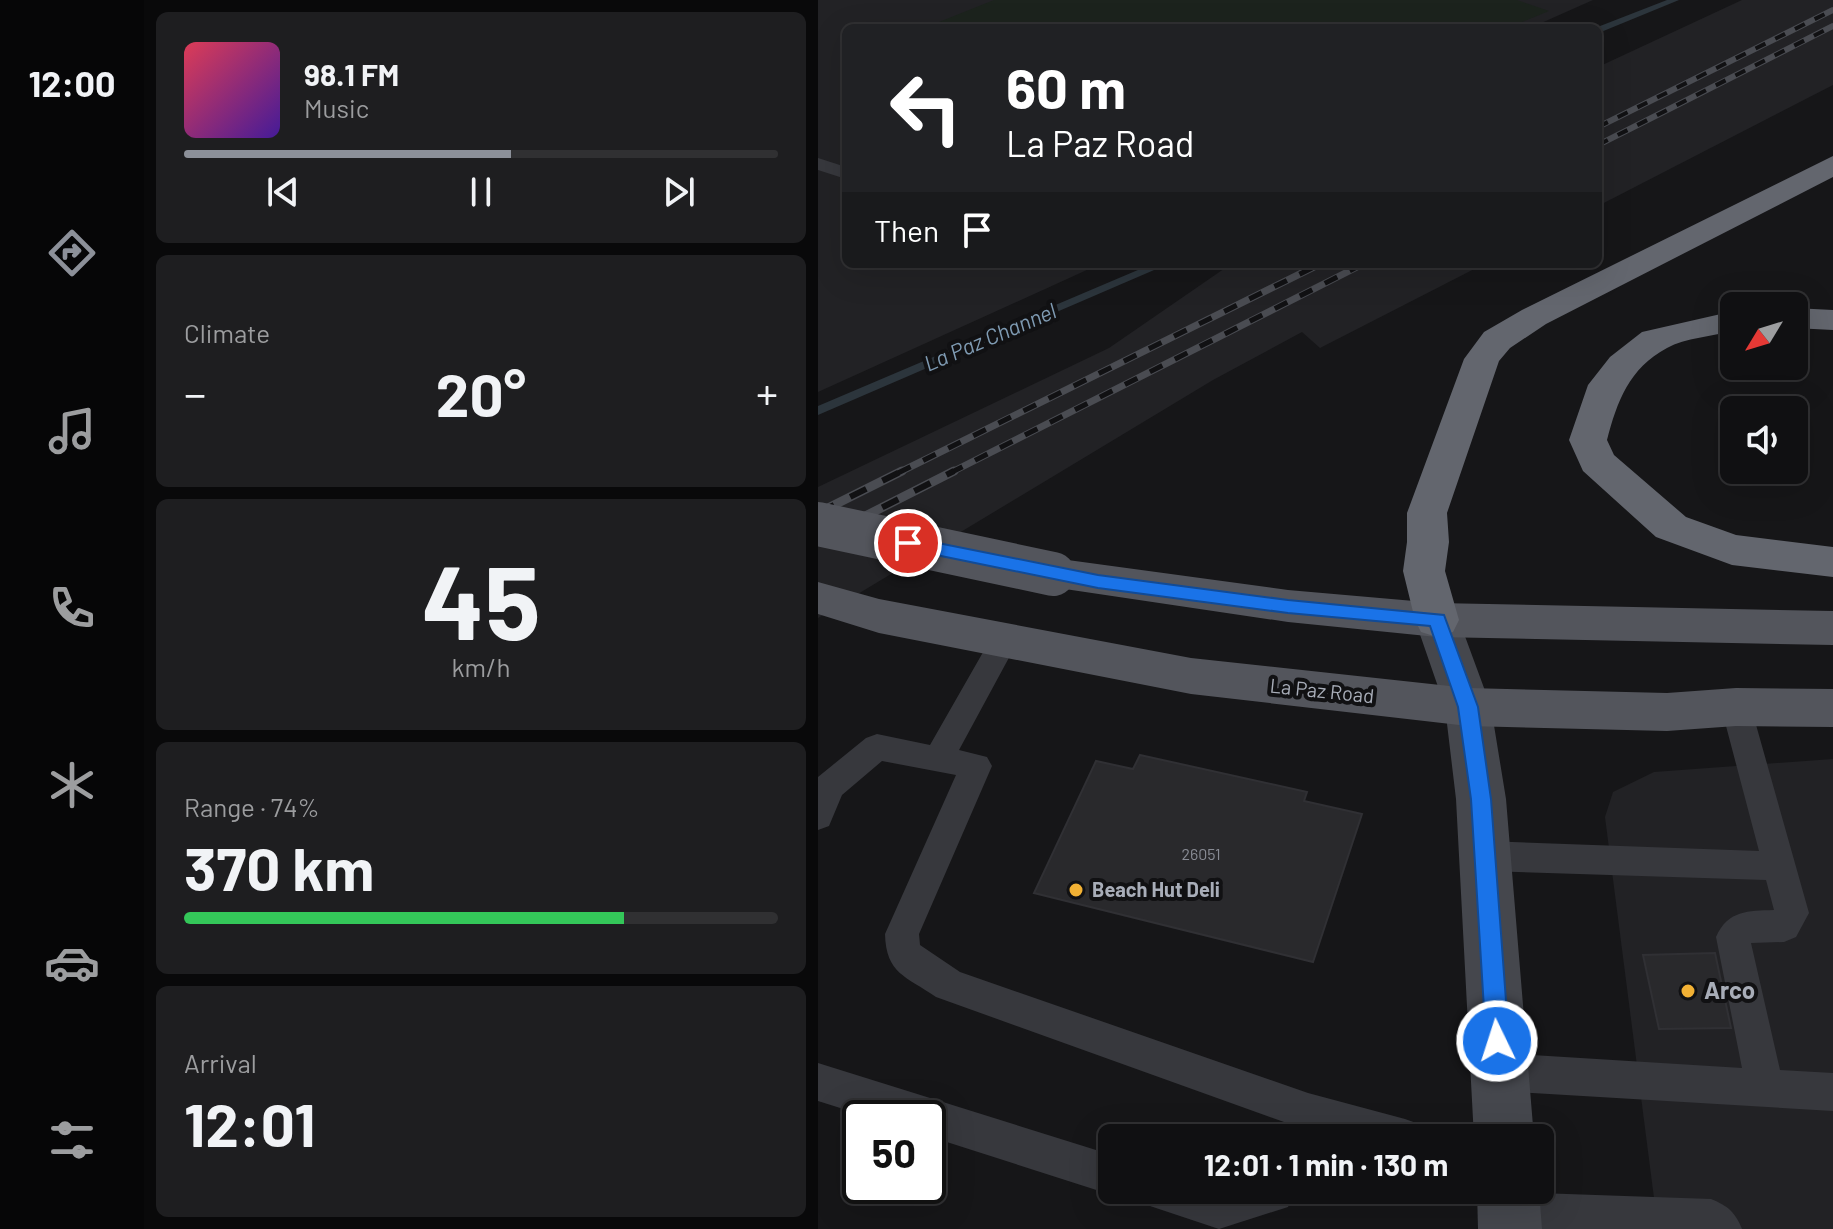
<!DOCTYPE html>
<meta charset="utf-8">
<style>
body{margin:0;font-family:Barlow,sans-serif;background:#1e1e20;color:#f1f3f6;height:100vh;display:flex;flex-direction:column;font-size:30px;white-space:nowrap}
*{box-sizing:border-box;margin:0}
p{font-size:26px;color:#9c9d9f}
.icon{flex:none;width:44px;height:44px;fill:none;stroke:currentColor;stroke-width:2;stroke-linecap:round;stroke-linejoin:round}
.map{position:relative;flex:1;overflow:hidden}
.side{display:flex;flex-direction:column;gap:12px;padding:12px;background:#09090a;width:674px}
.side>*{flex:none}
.hud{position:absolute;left:24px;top:24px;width:760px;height:244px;border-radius:12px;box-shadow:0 8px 32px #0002,0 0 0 2px #303032;background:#202124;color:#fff;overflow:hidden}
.needle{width:52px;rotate:232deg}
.tools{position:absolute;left:902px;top:292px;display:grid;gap:16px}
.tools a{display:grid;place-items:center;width:88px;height:88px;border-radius:12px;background:#101012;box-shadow:0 8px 32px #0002,0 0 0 2px #303032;font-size:40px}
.speed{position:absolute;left:24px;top:1100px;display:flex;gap:16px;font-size:40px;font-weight:700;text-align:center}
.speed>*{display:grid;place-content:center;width:104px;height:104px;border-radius:50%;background:#101012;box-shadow:0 8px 32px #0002,0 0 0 2px #303032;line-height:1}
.speed .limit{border:4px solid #111;border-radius:12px;background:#fff;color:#111}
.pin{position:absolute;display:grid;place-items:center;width:68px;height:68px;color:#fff;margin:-34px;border:4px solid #fff;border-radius:50%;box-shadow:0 2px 8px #0007}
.me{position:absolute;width:88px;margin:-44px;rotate:356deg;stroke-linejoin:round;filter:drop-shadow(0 0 6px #0008)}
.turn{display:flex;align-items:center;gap:28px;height:168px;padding:0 32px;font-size:36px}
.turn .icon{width:104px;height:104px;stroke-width:2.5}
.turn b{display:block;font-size:56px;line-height:68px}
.then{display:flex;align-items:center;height:76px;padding:0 32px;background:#0003;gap:16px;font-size:30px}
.big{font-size:60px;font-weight:700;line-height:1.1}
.side .widget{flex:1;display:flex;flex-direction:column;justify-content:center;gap:12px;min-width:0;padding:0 28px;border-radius:12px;background:#1e1e20}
.side .dial{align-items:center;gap:0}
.dial b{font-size:104px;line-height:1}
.song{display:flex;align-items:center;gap:24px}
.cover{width:96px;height:96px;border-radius:12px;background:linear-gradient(135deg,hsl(350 70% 55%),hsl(260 70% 35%))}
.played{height:8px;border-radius:4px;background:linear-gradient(90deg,#8c9099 55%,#303032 55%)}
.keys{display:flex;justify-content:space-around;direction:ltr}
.heat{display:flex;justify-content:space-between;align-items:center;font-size:44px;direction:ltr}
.charge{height:12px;border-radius:6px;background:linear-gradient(90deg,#34c759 74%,#303032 0)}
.trip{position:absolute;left:280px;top:1124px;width:456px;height:80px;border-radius:12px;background:#101012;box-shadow:0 8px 32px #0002,0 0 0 2px #303032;font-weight:700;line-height:80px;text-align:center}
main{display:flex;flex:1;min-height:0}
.menu{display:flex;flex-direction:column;width:144px;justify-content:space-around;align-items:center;background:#060607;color:#9c9d9f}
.menu .icon{width:56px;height:56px}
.menu .active{color:#8c9099}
.menu b{font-size:36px;color:#f1f3f6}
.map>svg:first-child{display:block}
.built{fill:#222225}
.green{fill:#1c231d}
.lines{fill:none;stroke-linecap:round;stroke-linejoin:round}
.stream{fill:#2c353c;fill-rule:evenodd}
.building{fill:#29292c;stroke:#303034;stroke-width:2}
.service{fill:#37383d;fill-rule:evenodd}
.secondary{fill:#45474d;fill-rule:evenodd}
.primary{fill:#53555c;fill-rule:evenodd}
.motorway{fill:#63666e;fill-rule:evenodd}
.rail-far2-casing{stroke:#4a4c52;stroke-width:6}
.rail-far1-casing{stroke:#4a4c52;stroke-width:7}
.rail-casing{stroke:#4a4c52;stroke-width:9}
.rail-far2{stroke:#111113;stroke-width:4;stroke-dasharray:11;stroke-linecap:butt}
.rail-far1{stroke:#111113;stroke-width:5;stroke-dasharray:14;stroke-linecap:butt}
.rail{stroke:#111113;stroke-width:6;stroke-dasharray:18;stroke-linecap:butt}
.primary-bridge{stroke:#53555c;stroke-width:44}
.route{fill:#1a73e8;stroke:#114b97;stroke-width:2}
.poi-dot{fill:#f2b134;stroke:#111113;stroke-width:3}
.labels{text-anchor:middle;stroke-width:8;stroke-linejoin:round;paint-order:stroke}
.number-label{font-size:16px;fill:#888b94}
.street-label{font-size:20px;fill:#a8adb8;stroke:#111113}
.poi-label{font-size:20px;font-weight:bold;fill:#a8adb8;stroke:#111113;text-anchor:start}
.water-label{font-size:22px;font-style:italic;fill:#7f9bb3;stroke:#111113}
.near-poi-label{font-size:24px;font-weight:bold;fill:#a8adb8;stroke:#111113;text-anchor:start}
</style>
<main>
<nav class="menu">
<b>12:00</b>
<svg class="icon active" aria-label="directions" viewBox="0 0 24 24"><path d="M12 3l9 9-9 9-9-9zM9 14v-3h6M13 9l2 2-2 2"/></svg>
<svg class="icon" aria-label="music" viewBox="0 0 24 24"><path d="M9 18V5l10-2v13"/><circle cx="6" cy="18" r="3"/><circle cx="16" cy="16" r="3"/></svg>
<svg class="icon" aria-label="phone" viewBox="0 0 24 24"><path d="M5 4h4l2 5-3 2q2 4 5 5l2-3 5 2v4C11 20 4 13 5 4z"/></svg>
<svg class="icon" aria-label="climate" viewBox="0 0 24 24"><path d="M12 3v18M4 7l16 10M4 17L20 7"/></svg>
<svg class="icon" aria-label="car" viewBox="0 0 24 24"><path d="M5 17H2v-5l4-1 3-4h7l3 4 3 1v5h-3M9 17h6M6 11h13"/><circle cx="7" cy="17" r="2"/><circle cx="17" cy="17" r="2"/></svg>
<svg class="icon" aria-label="filters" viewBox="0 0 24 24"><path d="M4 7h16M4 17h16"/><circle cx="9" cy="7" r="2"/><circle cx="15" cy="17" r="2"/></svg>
</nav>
<section class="side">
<div class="widget">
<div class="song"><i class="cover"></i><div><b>98.1 FM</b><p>Music</p></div></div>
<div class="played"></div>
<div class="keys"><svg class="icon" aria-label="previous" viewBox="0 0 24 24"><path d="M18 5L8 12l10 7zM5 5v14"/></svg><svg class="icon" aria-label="pause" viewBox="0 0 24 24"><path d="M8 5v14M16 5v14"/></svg><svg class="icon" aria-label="next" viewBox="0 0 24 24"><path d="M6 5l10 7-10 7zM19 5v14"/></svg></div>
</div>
<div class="widget"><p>Climate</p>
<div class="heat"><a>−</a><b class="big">20°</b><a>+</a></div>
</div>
<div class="widget dial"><b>45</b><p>km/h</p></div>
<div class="widget"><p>Range · 74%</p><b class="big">370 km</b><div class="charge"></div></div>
<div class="widget"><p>Arrival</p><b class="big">12:01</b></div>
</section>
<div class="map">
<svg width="1015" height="1229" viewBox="0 0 1015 1229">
<rect width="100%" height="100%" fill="#161618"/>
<!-- built -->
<g class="built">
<polygon points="0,0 775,0 712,28 28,28 28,264 282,264 0,392"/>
<polygon points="924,0 1015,0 1015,85 780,206 780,67"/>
<polygon points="413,264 666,264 502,348 484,332 395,380 0,618 0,487 291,348"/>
<polygon points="1015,759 1015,1229 840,1229 787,817 795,792 836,772"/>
</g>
<!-- green -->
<polygon class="green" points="176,0 699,0 731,11 690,28 106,28"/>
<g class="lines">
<!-- stream -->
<g class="stream">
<polygon points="849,0 861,0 783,32 780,33 780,28 777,28"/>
<polygon points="334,264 350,264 0,415 0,406"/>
</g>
</g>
<!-- building -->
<g class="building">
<polygon points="322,755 489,792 486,801 544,814 495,962 216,893 278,761 315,769"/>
<polygon points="897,953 913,1028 841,1029 825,955"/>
</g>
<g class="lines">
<!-- service -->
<g class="service">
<polygon points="0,158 28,167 28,179 0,170"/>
<path d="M186,630L196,633L200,641L141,750L169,757L174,766L101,934L102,945L142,972L490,1093L587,1119L601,1124L606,1138H516L500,1134L498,1138H460L466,1122L118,997C88,976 68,974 67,934L138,775L64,761L24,795L11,826L0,830V777L48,738L59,734L112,745L176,633Z"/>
<path d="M918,695L929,699L933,707L991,913L978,937L966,942L933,943L962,1070L1015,1073V1111L682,1091L669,1085L663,1072L669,1059L682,1053L924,1068L898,937C910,910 930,911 956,910L948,880L667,871L655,866L651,856L655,846L667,841L941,851L903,707L907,699Z"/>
<polygon points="0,1063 294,1155 294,1190 305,1190 294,1195 110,1136 110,1118 54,1118 0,1101"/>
<polygon points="320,1190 477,1190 470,1207 401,1229 326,1204"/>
<path d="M691,1192L893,1199C910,1206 917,1212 924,1229H684L677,1226L671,1212L677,1198Z"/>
</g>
<!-- secondary -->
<g class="secondary">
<polygon points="619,603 635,608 641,620 673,707 688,799 716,1138 656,1138 638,799 627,707 597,620 603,608"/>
<polygon points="659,1190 721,1190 724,1229 660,1229"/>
</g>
<!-- primary -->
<g class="primary">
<polygon points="235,558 470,590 619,603 1015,611 1015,645 619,637 470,622 220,585 214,574 220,563"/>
<polygon points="0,582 61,599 373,658 650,688 849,693 918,688 1015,689 1015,727 918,726 849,731 650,726 373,694 61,633 0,614"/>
</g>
<!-- motorway -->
<g class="motorway">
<polygon points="1015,156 1015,177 728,324 692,348 681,361 629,513 631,542 627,571 641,620 635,632 619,637 603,632 597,620 585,571 589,542 589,513 646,359 666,332 704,310"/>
<polygon points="976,308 1015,310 1015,330 976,328"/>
<path d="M916,311V331C895,336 867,338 849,348C811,368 799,402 789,440L796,455L868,517L918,535L1015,547V577L914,565L838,537L765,471L751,440L770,385L792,357L824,332Z"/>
</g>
<!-- rail-far2 casing -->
<g class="rail-far2-casing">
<g id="rail-far2">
<polyline points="780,127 1015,10"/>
<polyline points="780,145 1015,26"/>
</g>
</g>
<!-- rail-far1 casing -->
<g class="rail-far1-casing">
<g id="rail-far1">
<polyline points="80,473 502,264"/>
<polyline points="132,473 545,264"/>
</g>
</g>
<!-- rail casing -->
<g class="rail-casing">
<g id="rail">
<polyline points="0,513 84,471"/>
<polyline points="0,540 136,471"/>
</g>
</g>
<!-- rail-far2 -->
<use href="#rail-far2" class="rail-far2"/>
<!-- rail-far1 -->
<use href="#rail-far1" class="rail-far1"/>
<!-- rail -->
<use href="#rail" class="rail"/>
<!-- primary-bridge -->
<polyline class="primary-bridge" points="0,524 235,574"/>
</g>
<!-- route -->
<polygon class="route" points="90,537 280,575 470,600 626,615 660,707 673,799 691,1041 688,1050 679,1053 671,1050 668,1041 653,799 640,707 612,626 470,613 280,588 84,548 81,543 84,539"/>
<!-- markers -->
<g class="poi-dot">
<circle cx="258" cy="890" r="8"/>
<circle cx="870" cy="991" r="8"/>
</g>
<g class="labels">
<!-- number labels -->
<g class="number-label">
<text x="383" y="860">26051</text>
</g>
<!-- street labels -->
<g class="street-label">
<text transform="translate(504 691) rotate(6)" y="7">La Paz Road</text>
</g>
<!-- poi labels -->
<g class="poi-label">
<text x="274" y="897">Beach Hut Deli</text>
</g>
<!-- water labels -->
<g class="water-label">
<text transform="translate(172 337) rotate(-23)" y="8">La Paz Channel</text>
</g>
<!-- near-poi labels -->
<g class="near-poi-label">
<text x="886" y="999">Arco</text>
</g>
</g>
</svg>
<div class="tools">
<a><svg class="needle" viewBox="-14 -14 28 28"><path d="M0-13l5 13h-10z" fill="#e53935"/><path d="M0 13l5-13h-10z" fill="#9c9d9f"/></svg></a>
<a><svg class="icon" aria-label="sound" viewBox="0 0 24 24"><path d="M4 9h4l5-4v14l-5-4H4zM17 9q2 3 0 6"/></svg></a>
</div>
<div class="speed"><div class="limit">50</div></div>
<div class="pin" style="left:90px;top:543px;background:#d93025"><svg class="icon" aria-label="arrive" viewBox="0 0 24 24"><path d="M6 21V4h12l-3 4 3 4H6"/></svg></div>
<svg class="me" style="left:679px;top:1041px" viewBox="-20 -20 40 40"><circle r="17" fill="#1a73e8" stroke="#fff" stroke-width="3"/><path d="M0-11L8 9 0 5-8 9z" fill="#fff"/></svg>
<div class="trip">12:01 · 1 min · 130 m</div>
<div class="hud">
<div class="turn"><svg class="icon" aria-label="left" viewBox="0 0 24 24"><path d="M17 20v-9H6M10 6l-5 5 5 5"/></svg><div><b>60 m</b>La Paz Road</div></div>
<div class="then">Then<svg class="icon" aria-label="arrive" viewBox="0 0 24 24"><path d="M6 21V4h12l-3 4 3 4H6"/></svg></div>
</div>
</div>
</main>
